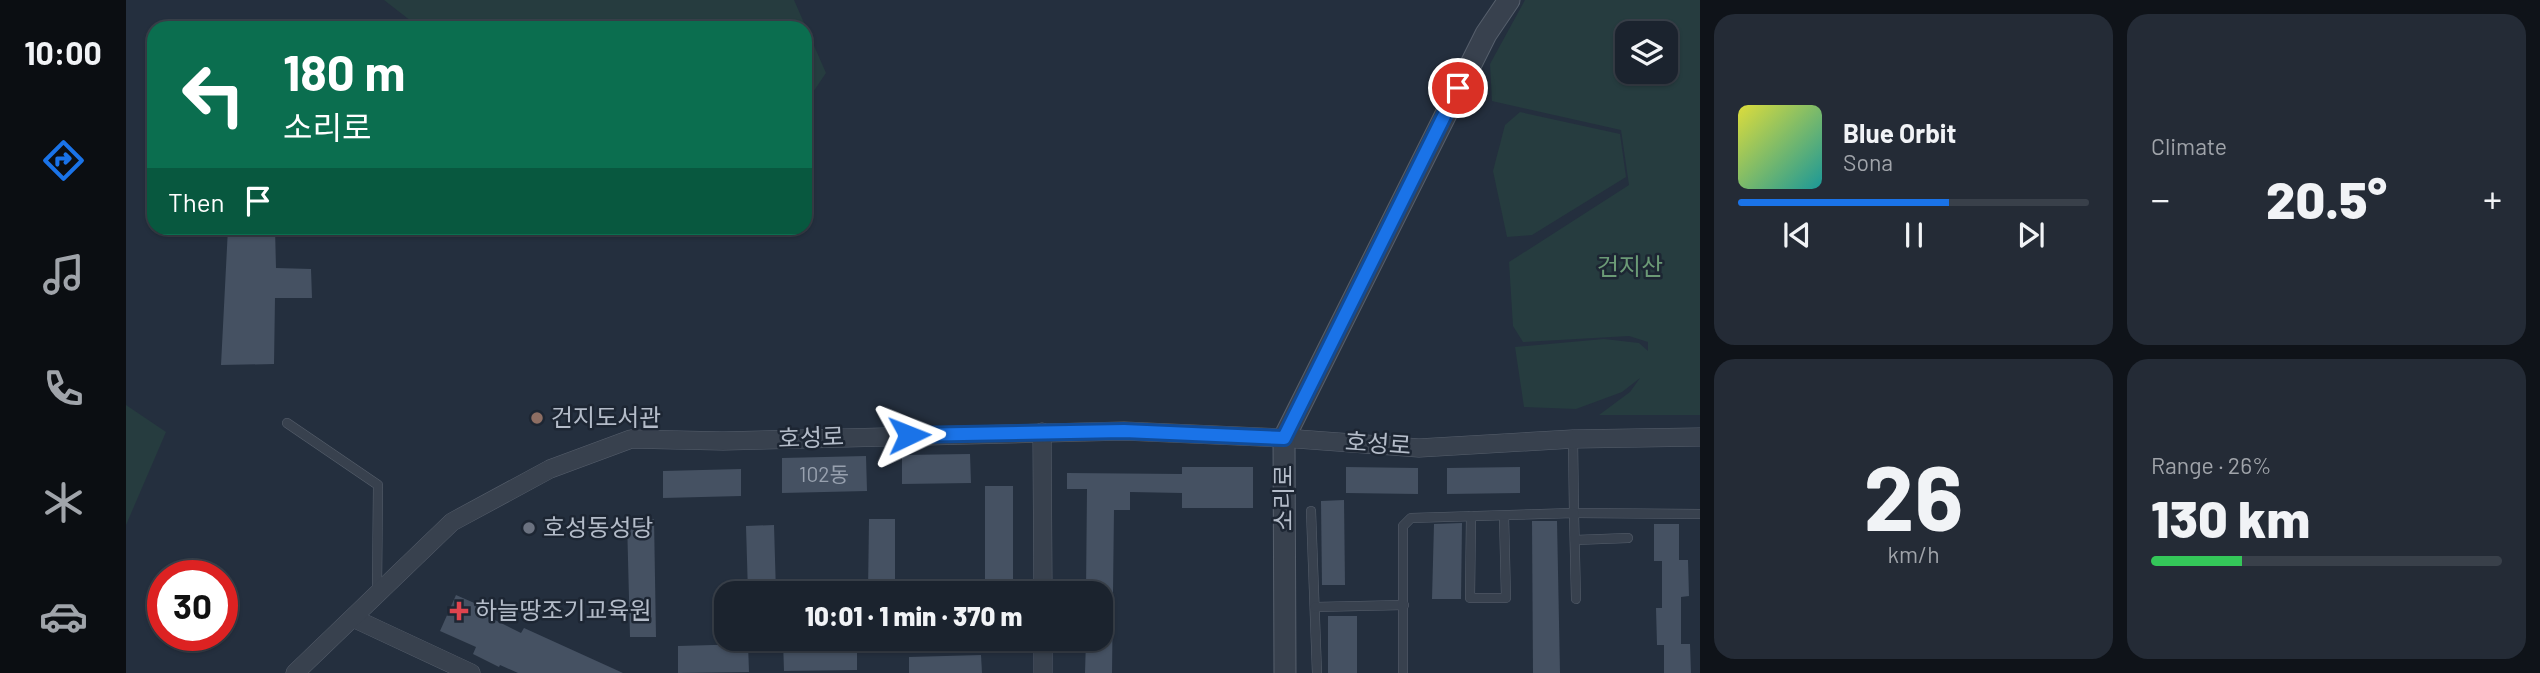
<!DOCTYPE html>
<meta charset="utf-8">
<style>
body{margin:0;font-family:Barlow,"Noto Sans KR",sans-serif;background:#242b36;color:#f1f3f6;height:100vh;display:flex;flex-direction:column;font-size:26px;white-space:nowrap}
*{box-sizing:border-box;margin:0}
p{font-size:23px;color:#a0a4aa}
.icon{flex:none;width:38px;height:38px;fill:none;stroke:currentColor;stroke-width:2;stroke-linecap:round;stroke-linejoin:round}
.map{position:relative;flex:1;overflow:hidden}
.panel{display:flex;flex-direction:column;gap:14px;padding:14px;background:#0f1319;width:840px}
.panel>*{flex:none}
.banner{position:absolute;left:21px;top:21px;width:665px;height:214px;border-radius:21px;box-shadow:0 2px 5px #0004,0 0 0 2px #39404a;background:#0b6e4f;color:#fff;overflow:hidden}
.buttons{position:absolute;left:1489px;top:21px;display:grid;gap:14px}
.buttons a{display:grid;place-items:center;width:63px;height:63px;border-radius:14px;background:#1b232e;box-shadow:0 2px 5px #0004,0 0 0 2px #39404a;font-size:35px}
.speed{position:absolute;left:21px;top:560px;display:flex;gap:14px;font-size:35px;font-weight:700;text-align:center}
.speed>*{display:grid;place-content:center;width:91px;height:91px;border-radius:50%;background:#1b232e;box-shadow:0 2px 5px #0004,0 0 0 2px #39404a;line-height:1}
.speed .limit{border:10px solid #d22;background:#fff;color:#111}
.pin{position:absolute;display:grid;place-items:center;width:60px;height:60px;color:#fff;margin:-30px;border:4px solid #fff;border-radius:50%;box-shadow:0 2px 7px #0007}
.me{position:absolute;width:77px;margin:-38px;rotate:88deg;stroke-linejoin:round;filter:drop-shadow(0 0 5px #0008)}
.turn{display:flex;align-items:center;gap:24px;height:147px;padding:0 21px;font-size:32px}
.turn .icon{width:91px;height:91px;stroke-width:2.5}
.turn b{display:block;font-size:49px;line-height:60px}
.then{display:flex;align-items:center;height:66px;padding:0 21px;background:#0003;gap:14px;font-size:26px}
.big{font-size:52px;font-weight:800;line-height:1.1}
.panel .widget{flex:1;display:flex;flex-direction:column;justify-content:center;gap:10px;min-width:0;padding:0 24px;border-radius:21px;background:#242b36}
.panel .dial{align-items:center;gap:0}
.dial b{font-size:91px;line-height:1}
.song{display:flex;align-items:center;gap:21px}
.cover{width:84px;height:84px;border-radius:10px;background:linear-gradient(135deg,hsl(60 70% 55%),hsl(180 70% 35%))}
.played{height:7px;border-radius:4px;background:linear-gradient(90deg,#1a73e8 60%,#39404a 60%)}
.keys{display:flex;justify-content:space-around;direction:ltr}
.heat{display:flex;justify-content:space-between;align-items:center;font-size:38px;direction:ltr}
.charge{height:10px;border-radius:5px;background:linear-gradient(90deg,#34c759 26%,#39404a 0)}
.panel .tiles{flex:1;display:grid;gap:14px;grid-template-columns:repeat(2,1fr)}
.trip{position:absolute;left:588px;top:581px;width:399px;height:70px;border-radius:21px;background:#1b232e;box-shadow:0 2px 5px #0004,0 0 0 2px #39404a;font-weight:800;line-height:70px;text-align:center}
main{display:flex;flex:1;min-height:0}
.menu{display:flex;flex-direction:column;width:126px;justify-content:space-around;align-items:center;background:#0b0e12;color:#a0a4aa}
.menu .icon{width:49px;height:49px}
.menu .on{color:#1a73e8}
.menu b{font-size:32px;color:#f1f3f6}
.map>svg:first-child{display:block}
.green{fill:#263c3f;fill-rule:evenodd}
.building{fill:#455162}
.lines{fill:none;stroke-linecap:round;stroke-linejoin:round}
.service-casing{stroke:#565f6c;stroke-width:10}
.minor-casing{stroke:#565f6c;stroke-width:19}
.tertiary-casing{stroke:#565f6c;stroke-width:23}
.service{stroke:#38414e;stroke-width:9}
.minor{stroke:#38414e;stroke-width:18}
.tertiary{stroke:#38414e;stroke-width:21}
.route-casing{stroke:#114b97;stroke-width:18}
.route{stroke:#1a73e8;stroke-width:12}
.education-dot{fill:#8d6e63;stroke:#1d2633;stroke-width:2.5}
.worship-dot{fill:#6b7280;stroke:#1d2633;stroke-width:2.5}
.health-dot{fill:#e0444e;stroke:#1d2633;stroke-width:2.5}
.labels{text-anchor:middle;stroke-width:5;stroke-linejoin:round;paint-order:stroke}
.number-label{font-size:21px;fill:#98a1af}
.park-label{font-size:24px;fill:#6b9a76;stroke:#1d2633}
.poi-label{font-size:24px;fill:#b4bcc9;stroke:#1d2633;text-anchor:start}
.street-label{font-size:24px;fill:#b4bcc9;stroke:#1d2633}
</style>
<main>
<nav class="menu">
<b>10:00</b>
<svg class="icon on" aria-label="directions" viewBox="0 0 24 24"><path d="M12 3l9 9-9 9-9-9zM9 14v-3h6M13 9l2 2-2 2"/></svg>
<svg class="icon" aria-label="music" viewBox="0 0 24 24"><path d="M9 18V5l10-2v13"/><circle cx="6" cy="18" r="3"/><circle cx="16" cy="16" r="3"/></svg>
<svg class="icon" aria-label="phone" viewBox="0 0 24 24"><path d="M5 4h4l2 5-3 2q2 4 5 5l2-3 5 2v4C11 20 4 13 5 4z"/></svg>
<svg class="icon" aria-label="climate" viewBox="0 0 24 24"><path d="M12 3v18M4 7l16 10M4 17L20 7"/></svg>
<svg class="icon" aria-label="car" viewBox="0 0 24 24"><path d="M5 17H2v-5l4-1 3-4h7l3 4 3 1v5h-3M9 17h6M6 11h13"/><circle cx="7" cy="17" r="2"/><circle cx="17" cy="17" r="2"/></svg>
</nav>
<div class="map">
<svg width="1574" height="673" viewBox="0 0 1574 673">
<rect width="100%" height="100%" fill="#242f3e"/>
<!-- green -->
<g class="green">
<polygon points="258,0 668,0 700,73 679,104 679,28 294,28"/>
<path d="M1399,0H1574V415H1473L1504,392L1514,378L1496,392L1450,409L1398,407L1389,347L1478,339L1513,343L1522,351V342L1503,336L1397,342L1387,326L1383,262L1503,185L1495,130L1366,101L1364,64ZM1502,33H1540V72H1502Z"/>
<polygon points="1394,112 1494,134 1500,177 1406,235 1381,237 1367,171 1379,125"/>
<polygon points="0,405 40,432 0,525"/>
</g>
<!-- building -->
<g class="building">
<polygon points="102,228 149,228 150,268 185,269 186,298 149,298 148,364 95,365"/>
<polygon points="844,454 845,483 776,484 776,455"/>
<polygon points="740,456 741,491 656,493 656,458"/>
<polygon points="1056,467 1127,467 1127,508 1056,508 1056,493 1004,492 1004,510 988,510 986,673 959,673 960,639 975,639 975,593 960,593 961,489 941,489 941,473 1056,474"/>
<polygon points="1220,467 1292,468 1292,494 1220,493"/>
<polygon points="1394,467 1394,493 1321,494 1321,468"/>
<polygon points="615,469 615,496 537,498 537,471"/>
<rect x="859" y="486" width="28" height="107"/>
<polygon points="1218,500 1219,585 1196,585 1195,501"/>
<polygon points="528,519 530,637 504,637 501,520"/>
<polygon points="743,519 769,519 769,593 742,593"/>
<polygon points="1406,521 1431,521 1434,673 1407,673"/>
<polygon points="1336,523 1335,599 1306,599 1308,524"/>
<polygon points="1528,524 1553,524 1553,560 1562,560 1563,596 1555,597 1555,644 1564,644 1565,673 1538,673 1538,645 1531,645 1530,608 1536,608 1536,561 1528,561"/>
<polygon points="648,525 650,593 622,593 620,526"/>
<polygon points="330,595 362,609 359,615 395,633 398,628 497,673 392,673 374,665 373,667 347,654 350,647 314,631"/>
<rect x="1202" y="616" width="29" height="57"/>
<polygon points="731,640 731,670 658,671 657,641"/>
<polygon points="622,644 623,672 552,673 552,646"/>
<polygon points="855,655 856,673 783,673 783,657"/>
</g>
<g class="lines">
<!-- service casing -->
<g class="service-casing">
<g id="service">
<polyline points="161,423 252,485 251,592"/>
<polyline points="1447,439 1448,513 1574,514"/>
<polyline points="1185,511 1191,673"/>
<polyline points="1345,516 1344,598 1380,598 1378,516"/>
<polyline points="1449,540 1502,538"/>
<polyline points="1189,607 1278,605"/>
<polyline points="1277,673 1277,526 1285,518 1448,513 1450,599"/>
</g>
</g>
<!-- minor casing -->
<g class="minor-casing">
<g id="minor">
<polyline points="916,432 917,593"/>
<polyline points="227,618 345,673"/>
<polyline points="917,639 917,673"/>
<polyline points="169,673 326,522 424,469 505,439 597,441 998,431 1158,438 1293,448 1447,439 1574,437"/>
</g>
</g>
<!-- tertiary casing -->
<g class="tertiary-casing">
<polyline id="tertiary" points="1159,673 1158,438 1360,34 1383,0"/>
</g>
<!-- service -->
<use href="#service" class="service"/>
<!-- minor -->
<use href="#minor" class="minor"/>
<!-- tertiary -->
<use href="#tertiary" class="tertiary"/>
</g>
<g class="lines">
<!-- route casing -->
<g class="route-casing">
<polyline id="route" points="783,435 998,431 1158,438 1332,88"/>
</g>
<!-- route -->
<use href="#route" class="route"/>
</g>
<!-- markers -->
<circle class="education-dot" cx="411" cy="418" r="7"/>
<circle class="worship-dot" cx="403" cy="528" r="7"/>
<path class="health-dot" d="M329.5 600.5h7v7h7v7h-7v7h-7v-7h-7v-7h7z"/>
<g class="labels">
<!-- number labels -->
<g class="number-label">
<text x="698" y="482">102동</text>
</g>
<!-- park labels -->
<g class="park-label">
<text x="1504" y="275">건지산</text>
</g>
<!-- poi labels -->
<g class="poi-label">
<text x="425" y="426">건지도서관</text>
<text x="417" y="536">호성동성당</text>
<text x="349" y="619">하늘땅조기교육원</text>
</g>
<!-- street labels -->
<g class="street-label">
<text transform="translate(685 438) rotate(-2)" y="8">호성로</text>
<text transform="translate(1252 444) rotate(4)" y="8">호성로</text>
<text transform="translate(1158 498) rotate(-90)" y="8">소리로</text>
</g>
</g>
</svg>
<div class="buttons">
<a><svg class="icon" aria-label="layers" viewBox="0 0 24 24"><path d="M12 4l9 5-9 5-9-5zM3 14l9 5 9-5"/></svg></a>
</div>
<div class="speed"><div class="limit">30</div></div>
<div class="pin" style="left:1332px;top:88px;background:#d93025"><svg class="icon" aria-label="arrive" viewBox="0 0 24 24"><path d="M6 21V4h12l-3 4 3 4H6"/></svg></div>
<svg class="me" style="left:783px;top:435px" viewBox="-20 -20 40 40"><path d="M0-17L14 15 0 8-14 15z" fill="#1a73e8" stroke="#fff" stroke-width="4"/></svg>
<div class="trip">10:01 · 1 min · 370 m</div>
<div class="banner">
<div class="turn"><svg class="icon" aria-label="left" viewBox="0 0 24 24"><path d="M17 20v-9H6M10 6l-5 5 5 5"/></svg><div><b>180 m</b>소리로</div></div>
<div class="then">Then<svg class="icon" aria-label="arrive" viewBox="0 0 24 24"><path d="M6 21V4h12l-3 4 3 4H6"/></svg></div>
</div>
</div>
<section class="panel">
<div class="tiles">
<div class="widget">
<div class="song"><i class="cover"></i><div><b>Blue Orbit</b><p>Sona</p></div></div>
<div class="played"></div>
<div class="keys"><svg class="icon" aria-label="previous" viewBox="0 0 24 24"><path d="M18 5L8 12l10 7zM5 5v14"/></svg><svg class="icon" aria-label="pause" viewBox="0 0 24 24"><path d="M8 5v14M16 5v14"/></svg><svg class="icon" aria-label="next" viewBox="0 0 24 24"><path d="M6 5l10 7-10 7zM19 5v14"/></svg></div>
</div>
<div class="widget"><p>Climate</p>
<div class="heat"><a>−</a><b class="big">20.5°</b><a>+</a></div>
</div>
<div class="widget dial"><b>26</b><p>km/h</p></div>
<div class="widget"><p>Range · 26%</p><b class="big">130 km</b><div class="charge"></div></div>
</div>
</section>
</main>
